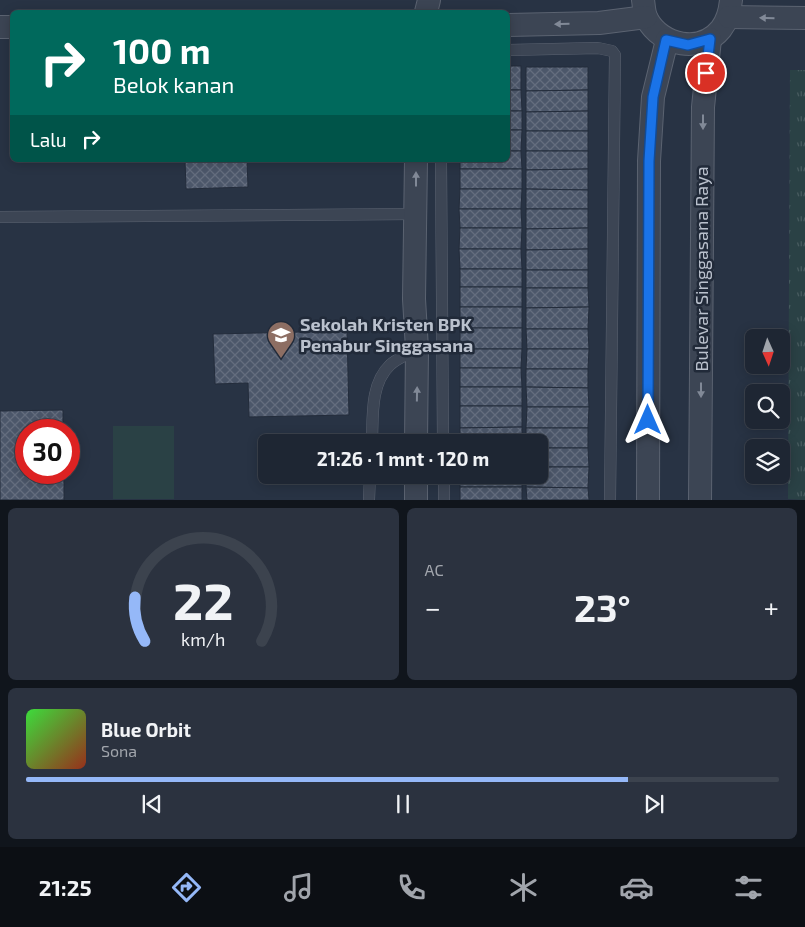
<!DOCTYPE html>
<html lang="id">
<meta charset="utf-8">
<style>
body{margin:0;font-family:"Exo 2",sans-serif;background:#2b323f;color:#f1f3f6;height:100vh;display:flex;flex-direction:column;font-size:19px;white-space:nowrap}
*{box-sizing:border-box;margin:0}
p{font-size:16px;color:#a1a5ac}
.icon{flex:none;width:28px;height:28px;fill:none;stroke:currentColor;stroke-width:2;stroke-linecap:round;stroke-linejoin:round}
.map{position:relative;height:500px;overflow:hidden}
.drawer{display:flex;flex-direction:column;gap:8px;padding:8px;background:#10151c;flex:1}
.drawer>*{flex:none}
.guide{position:absolute;left:10px;top:10px;width:500px;height:152px;border-radius:8px;box-shadow:0 2px 12px #0003,0 0 0 1px #3c434e;background:#00695c;color:#fff;overflow:hidden}
.needle{width:32px;rotate:177deg}
.tools{position:absolute;left:745px;top:329px;display:grid;gap:10px}
.tools a{display:grid;place-items:center;width:45px;height:45px;border-radius:8px;background:#1e2633;box-shadow:0 2px 12px #0003,0 0 0 1px #3c434e;font-size:25px}
.speed{position:absolute;left:15px;top:419px;display:flex;gap:10px;font-size:25px;font-weight:700;text-align:center}
.speed>*{display:grid;place-content:center;width:65px;height:65px;border-radius:50%;background:#1e2633;box-shadow:0 2px 12px #0003,0 0 0 1px #3c434e;line-height:1}
.speed .limit{border:8px solid #d22;background:#fff;color:#111}
.pin{position:absolute;display:grid;place-items:center;width:42px;height:42px;color:#fff;margin:-21px;border:2px solid #fff;border-radius:50%;box-shadow:0 1px 5px #0007}
.me{position:absolute;width:55px;margin:-28px;rotate:0deg;stroke-linejoin:round;filter:drop-shadow(0 0 4px #0008)}
.turn{display:flex;align-items:center;gap:18px;height:105px;padding:0 20px;font-size:22px}
.turn .icon{width:65px;height:65px;stroke-width:2.5}
.turn b{display:block;font-size:35px;line-height:42px}
.then{display:flex;align-items:center;height:48px;padding:0 20px;background:#0003;gap:10px;font-size:19px}
.big{font-size:38px;font-weight:700;line-height:1.1}
.drawer .tile{flex:1;display:flex;flex-direction:column;justify-content:center;gap:8px;min-width:0;padding:0 18px;border-radius:8px;background:#2b323f}
.drawer .dial{align-items:center;gap:0}
.dial svg{height:130px;overflow:visible;fill:none;stroke:#3c434e;stroke-width:7;stroke-linecap:round;text-anchor:middle}
.dial text{fill:#f1f3f6;stroke:none}
.song{display:flex;align-items:center;gap:15px}
.cover{width:60px;height:60px;border-radius:8px;background:linear-gradient(135deg,hsl(120 70% 55%),hsl(10 70% 35%))}
.played{height:5px;border-radius:2px;background:linear-gradient(90deg,#95b8f8 80%,#3c434e 80%)}
.keys{display:flex;justify-content:space-around;direction:ltr}
.heat{display:flex;justify-content:space-between;align-items:center;font-size:28px;direction:ltr}
.drawer .tiles{flex:1;display:grid;gap:8px;grid-template-columns:1fr 1fr}
.tile:last-child{grid-column:span 2}
.trip{position:absolute;left:258px;top:434px;width:290px;height:50px;border-radius:8px;background:#1e2633;box-shadow:0 2px 12px #0003,0 0 0 1px #3c434e;font-weight:700;line-height:50px;text-align:center}
.menu{display:flex;height:80px;justify-content:space-around;align-items:center;background:#0c0f14;color:#a1a5ac}
.menu .icon{width:35px;height:35px}
.menu .selected{color:#95b8f8}
.menu b{font-size:22px;color:#f1f3f6}
.map>svg:first-child{display:block}
.grass{fill:url(#grass-tufts)}
.garden{fill:#2a4145}
.building{fill:url(#building-cross-hatch);stroke:#232c3b}
.lines{fill:none;stroke-linecap:round;stroke-linejoin:round}
.service-casing{stroke:#5b6371;stroke-width:12}
.minor-casing{stroke:#5b6371;stroke-width:24}
.service{stroke:#3c4554;stroke-width:11}
.minor{stroke:#3c4554;stroke-width:22}
.oneway{fill:#818997}
.route-casing{stroke:#114b97;stroke-width:12}
.route{stroke:#1a73e8;stroke-width:9}
.labels{text-anchor:middle;stroke-width:5;stroke-linejoin:round;paint-order:stroke}
.street-label{font-size:18px;fill:#bac1cd;stroke:#212a39}
.poi-label{font-size:18px;font-weight:bold;fill:#bac1cd;stroke:#212a39;text-anchor:start}
</style>
<div class="map">
<svg width="805" height="500" viewBox="0 0 805 500">
<defs>
<pattern id="grass-tufts" width="24" height="20" patternUnits="userSpaceOnUse" patternTransform="scale(1.25)"><rect width="24" height="20" fill="#2a4145"/><path d="M3 7l-1-3M5 7V3M7 7l1-3M15 17l-1-3M17 17v-4M19 17l1-3" fill="none" stroke="#475b5f"/></pattern>
<pattern id="building-cross-hatch" width="8" height="8" patternUnits="userSpaceOnUse" patternTransform="scale(1.25)"><rect width="8" height="8" fill="#4c576a"/><path d="M0 0l8 8M0 8l8-8" fill="none" stroke="#646d7e"/></pattern>
</defs>
<rect width="100%" height="100%" fill="#283344"/>
<!-- grass -->
<polygon class="grass" points="790,70 805,70 805,500 788,499"/>
<!-- garden -->
<rect class="garden" x="113" y="426" width="61" height="73"/>
<!-- building -->
<g class="building">
<rect x="508" y="66" width="13" height="24"/>
<polygon points="526,67 588,67 588,90 526,91"/>
<polygon points="508,90 521,90 522,111 508,111"/>
<polygon points="588,90 588,111 526,112 526,91"/>
<rect x="508" y="111" width="14" height="19"/>
<polygon points="588,111 588,131 526,131 526,112"/>
<polygon points="508,130 522,130 521,151 508,151"/>
<rect x="526" y="131" width="62" height="20"/>
<polygon points="508,151 521,151 522,169 460,169 460,160 508,160"/>
<polygon points="526,151 588,151 588,169 526,170"/>
<polygon points="185,160 247,160 248,187 186,189"/>
<rect x="460" y="169" width="62" height="20"/>
<polygon points="588,169 588,190 526,189 526,170"/>
<polygon points="460,189 522,189 521,209 459,209"/>
<polygon points="526,189 588,190 588,209 526,209"/>
<polygon points="459,209 521,209 522,228 460,228"/>
<polygon points="526,209 588,209 588,228 526,229"/>
<polygon points="460,228 522,228 521,249 459,249"/>
<polygon points="588,228 588,249 526,250 526,229"/>
<polygon points="459,249 521,249 522,269 460,269"/>
<polygon points="588,249 588,270 526,270 526,250"/>
<rect x="460" y="269" width="62" height="18"/>
<rect x="526" y="270" width="62" height="18"/>
<rect x="460" y="287" width="62" height="20"/>
<polygon points="526,288 588,288 589,307 526,308"/>
<rect x="460" y="307" width="62" height="21"/>
<polygon points="589,307 588,329 526,329 526,308"/>
<rect x="460" y="328" width="62" height="21"/>
<polygon points="526,329 588,329 589,349 527,349"/>
<polygon points="347,331 349,415 249,417 248,383 215,384 213,334"/>
<polygon points="460,349 522,349 521,368 460,368"/>
<polygon points="527,349 589,349 588,369 526,369"/>
<polygon points="460,368 521,368 522,387 460,387"/>
<polygon points="526,369 588,369 588,388 526,387"/>
<rect x="460" y="387" width="62" height="19"/>
<polygon points="526,387 588,388 589,407 527,407"/>
<polygon points="460,406 522,406 522,427 460,428"/>
<polygon points="527,407 589,407 588,428 526,428"/>
<polygon points="63,410 63,430 26,430 26,472 64,472 64,500 0,500 0,411"/>
<polygon points="522,427 522,442 460,442 460,428"/>
<polygon points="526,428 588,428 588,448 539,448 539,442 526,442"/>
<polygon points="539,448 588,448 589,467 539,467"/>
<polygon points="539,467 589,467 588,488 526,487 527,475 539,475"/>
<rect x="460" y="475" width="62" height="12"/>
<rect x="460" y="487" width="62" height="13"/>
<polygon points="526,487 588,488 589,500 527,500"/>
</g>
<g class="lines">
<!-- service casing -->
<g class="service-casing">
<g id="service">
<polyline points="508,50 598,48 612,51 615,55 610,500"/>
<polyline points="441,160 443,442"/>
<polyline points="0,217 416,214"/>
<path d="M372,442C373,417 370,384 390,365C397,358 409,354 417,349"/>
<polyline points="444,475 444,500"/>
<polyline points="369,500 370,475"/>
</g>
</g>
<!-- minor casing -->
<g class="minor-casing">
<g id="minor">
<path d="M643,0C644,6 644,14 647,19C661,46 701,54 721,29C728,20 730,11 731,0"/>
<polyline points="426,12 429,0"/>
<polyline points="729,17 805,18"/>
<polyline points="508,25 599,23 646,17"/>
<polyline points="0,27 12,27"/>
<polyline points="416,160 414,299 417,349 416,442"/>
<polyline points="416,500 416,475"/>
<polyline points="648,500 649,161 653,97 667,40"/>
<polyline points="700,500 703,107 710,39"/>
</g>
</g>
<!-- service -->
<use href="#service" class="service"/>
<!-- minor -->
<use href="#minor" class="minor"/>
</g>
<!-- one-way arrows -->
<defs><path id="oneway-solid" d="M-6-.8H1V-3.2L6.5 0L1 3.2V.8H-6Z" transform="scale(1.25)"/></defs>
<g class="oneway">
<use href="#oneway-solid" transform="translate(767 18) rotate(-179)"/>
<use href="#oneway-solid" transform="translate(562 24) rotate(179)"/>
<use href="#oneway-solid" transform="translate(703 122) rotate(90)"/>
<use href="#oneway-solid" transform="translate(416 179) rotate(-90)"/>
<use href="#oneway-solid" transform="translate(701 390) rotate(90)"/>
<use href="#oneway-solid" transform="translate(417 394) rotate(-89)"/>
</g>
<g class="lines">
<!-- route casing -->
<g class="route-casing">
<polyline id="route" points="648,420 649,161 653,97 666,40 688,45 710,39 706,73"/>
</g>
<!-- route -->
<use href="#route" class="route"/>
</g>
<!-- icons -->
<defs>
<g id="school-pin" transform="scale(1.4375)"><path d="M0 17L-7.5 6A9.5 9.5 0 1 1 7.5 6Z" fill="#8d6e63" stroke="#212a39"/><path d="M0-5L7-2L0 1L-7-2ZM-4 1L0 2.5L4 1V4Q0 6-4 4Z" fill="#fff"/></g>
</defs>
<g fill-rule="evenodd">
<use href="#school-pin" x="281" y="335"/>
</g>
<g class="labels">
<!-- street labels -->
<g class="street-label">
<text transform="translate(702 269) rotate(-90)" y="6">Bulevar Singgasana Raya</text>
</g>
<!-- poi labels -->
<g class="poi-label">
<text x="300" y="331">Sekolah Kristen BPK<tspan x="300" dy="21">Penabur Singgasana</tspan></text>
</g>
</g>
</svg>
<div class="tools">
<a><svg class="needle" viewBox="-14 -14 28 28"><path d="M0-13l5 13h-10z" fill="#e53935"/><path d="M0 13l5-13h-10z" fill="#a1a5ac"/></svg></a>
<a><svg class="icon" aria-label="search" viewBox="0 0 24 24"><circle cx="10" cy="10" r="6"/><path d="M15 15l6 6"/></svg></a>
<a><svg class="icon" aria-label="layers" viewBox="0 0 24 24"><path d="M12 4l9 5-9 5-9-5zM3 14l9 5 9-5"/></svg></a>
</div>
<div class="speed"><div class="limit">30</div></div>
<div class="pin" style="left:706px;top:73px;background:#d93025"><svg class="icon" aria-label="arrive" viewBox="0 0 24 24"><path d="M6 21V4h12l-3 4 3 4H6"/></svg></div>
<svg class="me" style="left:648px;top:420px" viewBox="-20 -20 40 40"><path d="M0-17L14 15 0 8-14 15z" fill="#1a73e8" stroke="#fff" stroke-width="4"/></svg>
<div class="trip">21:26 · 1 mnt · 120 m</div>
<div class="guide">
<div class="turn"><svg class="icon" aria-label="right" viewBox="0 0 24 24"><path d="M7 20v-9h11M14 6l5 5-5 5"/></svg><div><b>100 m</b>Belok kanan</div></div>
<div class="then">Lalu<svg class="icon" aria-label="right" viewBox="0 0 24 24"><path d="M7 20v-9h11M14 6l5 5-5 5"/></svg></div>
</div>
</div>
<section class="drawer">
<div class="tiles">
<div class="tile dial"><svg viewBox="0 0 100 80">
<path d="M14 69A42 42 0 1 1 86 69"/>
<path d="M14 69A42 42 0 0 1 8 42" stroke="#95b8f8"/>
<text x="50" y="56" font-size="32" font-weight="700">22</text>
<text x="50" y="72" font-size="11">km/h</text>
</svg></div>
<div class="tile"><p>AC</p>
<div class="heat"><a>−</a><b class="big">23°</b><a>+</a></div>
</div>
<div class="tile">
<div class="song"><i class="cover"></i><div><b>Blue Orbit</b><p>Sona</p></div></div>
<div class="played"></div>
<div class="keys"><svg class="icon" aria-label="previous" viewBox="0 0 24 24"><path d="M18 5L8 12l10 7zM5 5v14"/></svg><svg class="icon" aria-label="pause" viewBox="0 0 24 24"><path d="M8 5v14M16 5v14"/></svg><svg class="icon" aria-label="next" viewBox="0 0 24 24"><path d="M6 5l10 7-10 7zM19 5v14"/></svg></div>
</div>
</div>
</section>
<nav class="menu">
<b>21:25</b>
<svg class="icon selected" aria-label="directions" viewBox="0 0 24 24"><path d="M12 3l9 9-9 9-9-9zM9 14v-3h6M13 9l2 2-2 2"/></svg>
<svg class="icon" aria-label="music" viewBox="0 0 24 24"><path d="M9 18V5l10-2v13"/><circle cx="6" cy="18" r="3"/><circle cx="16" cy="16" r="3"/></svg>
<svg class="icon" aria-label="phone" viewBox="0 0 24 24"><path d="M5 4h4l2 5-3 2q2 4 5 5l2-3 5 2v4C11 20 4 13 5 4z"/></svg>
<svg class="icon" aria-label="climate" viewBox="0 0 24 24"><path d="M12 3v18M4 7l16 10M4 17L20 7"/></svg>
<svg class="icon" aria-label="car" viewBox="0 0 24 24"><path d="M5 17H2v-5l4-1 3-4h7l3 4 3 1v5h-3M9 17h6M6 11h13"/><circle cx="7" cy="17" r="2"/><circle cx="17" cy="17" r="2"/></svg>
<svg class="icon" aria-label="filters" viewBox="0 0 24 24"><path d="M4 7h16M4 17h16"/><circle cx="9" cy="7" r="2"/><circle cx="15" cy="17" r="2"/></svg>
</nav>
